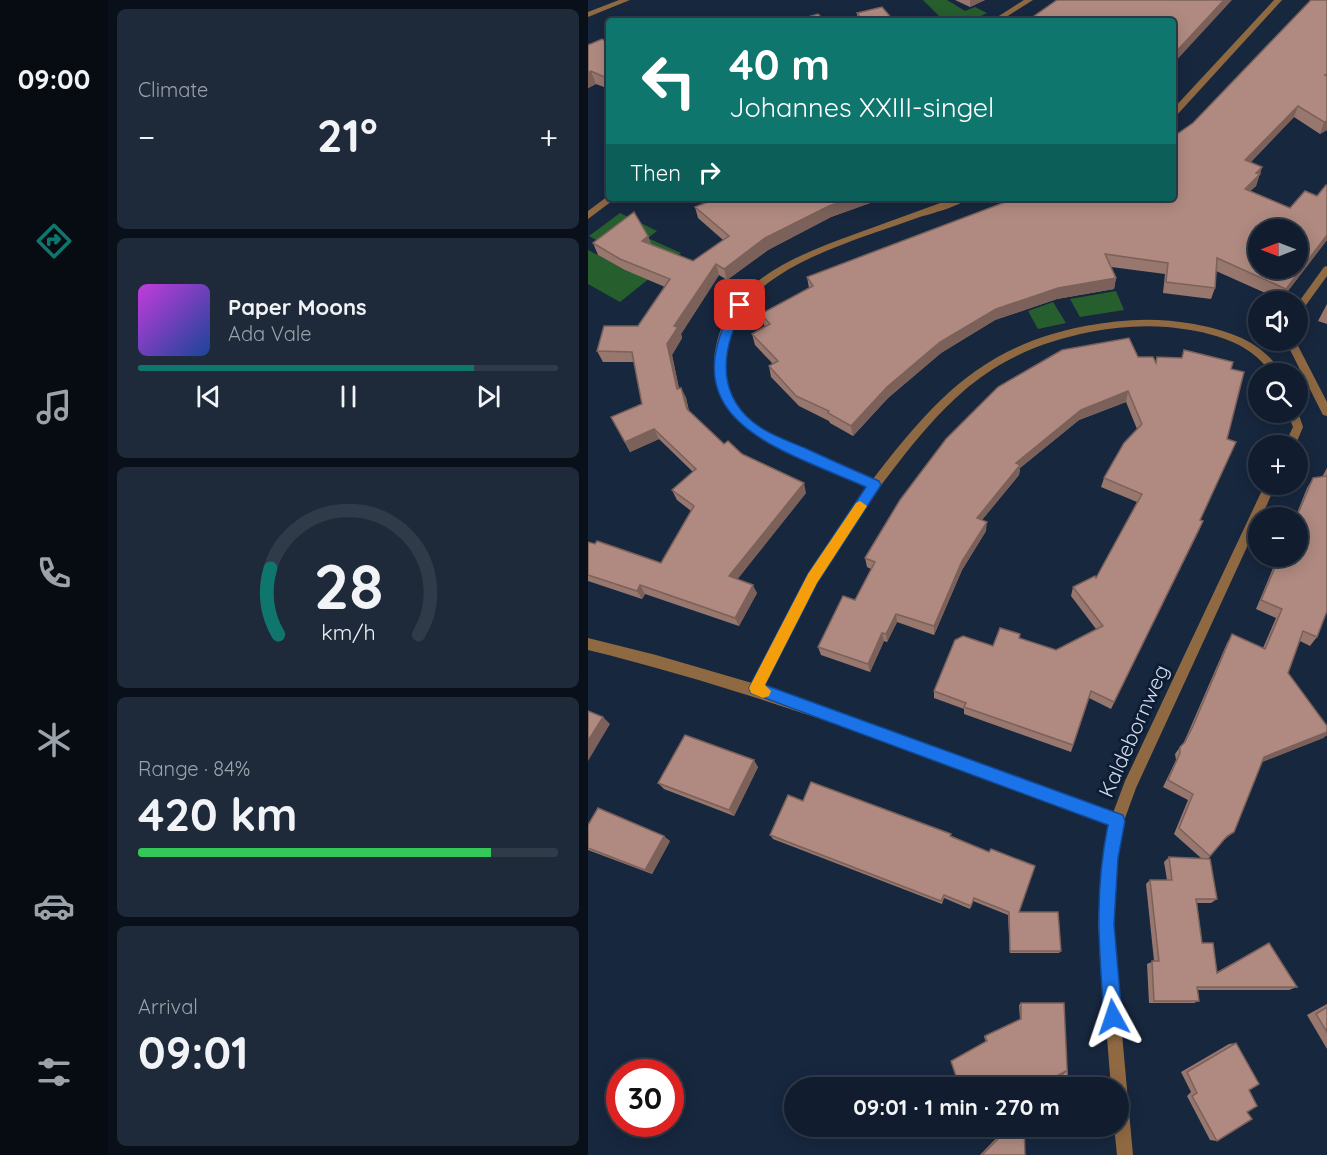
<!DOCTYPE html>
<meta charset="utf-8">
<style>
body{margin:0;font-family:Quicksand,sans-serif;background:#1e2a3a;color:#f1f3f6;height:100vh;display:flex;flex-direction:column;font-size:22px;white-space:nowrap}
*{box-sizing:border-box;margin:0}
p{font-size:20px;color:#9ca2aa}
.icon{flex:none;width:33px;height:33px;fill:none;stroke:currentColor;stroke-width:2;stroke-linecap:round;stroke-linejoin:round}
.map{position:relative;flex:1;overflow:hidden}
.details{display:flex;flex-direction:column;gap:9px;padding:9px;background:#091019;width:480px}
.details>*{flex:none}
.hud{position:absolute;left:18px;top:18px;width:570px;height:183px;border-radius:6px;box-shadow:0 3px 15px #0003,0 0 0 2px #303b4a;background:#0f766e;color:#fff;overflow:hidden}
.needle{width:39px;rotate:270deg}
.fabs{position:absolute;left:660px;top:219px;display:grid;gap:12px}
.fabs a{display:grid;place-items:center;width:60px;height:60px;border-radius:50%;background:#111d2e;box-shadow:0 3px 15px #0003,0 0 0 2px #303b4a;font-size:30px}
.speed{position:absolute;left:18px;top:1059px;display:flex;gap:12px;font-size:30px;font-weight:700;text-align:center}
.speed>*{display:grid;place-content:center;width:78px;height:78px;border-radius:50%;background:#111d2e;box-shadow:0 3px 15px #0003,0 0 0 2px #303b4a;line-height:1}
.speed .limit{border:9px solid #d22;background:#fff;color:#111}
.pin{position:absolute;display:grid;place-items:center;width:51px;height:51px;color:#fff;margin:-26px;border-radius:12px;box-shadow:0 3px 9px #0006}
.me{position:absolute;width:66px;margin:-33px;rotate:355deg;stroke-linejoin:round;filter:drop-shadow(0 0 4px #0008)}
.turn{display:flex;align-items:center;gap:21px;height:126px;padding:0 24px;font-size:27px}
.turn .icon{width:78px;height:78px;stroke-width:2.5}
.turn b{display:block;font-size:42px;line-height:51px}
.then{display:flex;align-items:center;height:57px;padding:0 24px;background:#0003;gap:12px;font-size:22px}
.big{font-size:45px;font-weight:800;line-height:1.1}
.details .card{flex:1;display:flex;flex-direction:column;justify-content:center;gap:9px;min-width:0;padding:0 21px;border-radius:9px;background:#1e2a3a}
.details .dial{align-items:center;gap:0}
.dial svg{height:156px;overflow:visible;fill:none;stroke:#303b4a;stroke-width:7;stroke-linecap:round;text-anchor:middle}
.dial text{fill:#f1f3f6;stroke:none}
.song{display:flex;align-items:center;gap:18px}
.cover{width:72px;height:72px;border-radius:9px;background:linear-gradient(135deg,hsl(290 70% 55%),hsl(220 70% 35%))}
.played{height:6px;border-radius:3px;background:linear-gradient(90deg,#0f766e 80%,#303b4a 80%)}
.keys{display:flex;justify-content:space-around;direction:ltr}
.heat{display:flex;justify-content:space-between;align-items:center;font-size:33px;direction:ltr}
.charge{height:9px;border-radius:4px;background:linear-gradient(90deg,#34c759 84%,#303b4a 0)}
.trip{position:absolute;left:196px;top:1077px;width:345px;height:60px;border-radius:30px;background:#111d2e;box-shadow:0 3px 15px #0003,0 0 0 2px #303b4a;font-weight:800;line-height:60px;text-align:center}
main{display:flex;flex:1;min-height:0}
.tab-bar{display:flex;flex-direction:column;width:108px;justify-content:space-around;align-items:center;background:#070c12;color:#9ca2aa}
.tab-bar .icon{width:42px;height:42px}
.tab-bar .on{color:#0f766e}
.tab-bar b{font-size:27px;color:#f1f3f6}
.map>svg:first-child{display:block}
.green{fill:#275e2e}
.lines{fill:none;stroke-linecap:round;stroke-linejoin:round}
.minor{fill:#8f6942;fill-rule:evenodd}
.wall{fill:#97776e}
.shaded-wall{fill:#7b615a}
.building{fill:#b08a80;stroke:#7b615a;stroke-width:1.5;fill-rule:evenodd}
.route{fill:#1a73e8;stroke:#114b97;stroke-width:1.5}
.slow{fill:#f59e0b}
.labels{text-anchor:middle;stroke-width:6;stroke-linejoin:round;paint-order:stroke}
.street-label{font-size:21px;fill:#d0dbea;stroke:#0e1d34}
</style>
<main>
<nav class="tab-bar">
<b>09:00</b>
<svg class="icon on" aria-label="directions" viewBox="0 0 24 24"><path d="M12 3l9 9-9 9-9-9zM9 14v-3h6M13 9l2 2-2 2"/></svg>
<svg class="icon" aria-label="music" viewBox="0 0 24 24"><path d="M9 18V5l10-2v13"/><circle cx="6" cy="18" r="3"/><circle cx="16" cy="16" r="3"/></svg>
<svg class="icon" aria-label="phone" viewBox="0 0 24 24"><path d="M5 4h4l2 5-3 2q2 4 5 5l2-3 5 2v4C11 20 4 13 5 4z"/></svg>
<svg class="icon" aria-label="climate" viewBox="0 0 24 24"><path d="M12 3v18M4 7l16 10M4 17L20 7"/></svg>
<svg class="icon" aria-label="car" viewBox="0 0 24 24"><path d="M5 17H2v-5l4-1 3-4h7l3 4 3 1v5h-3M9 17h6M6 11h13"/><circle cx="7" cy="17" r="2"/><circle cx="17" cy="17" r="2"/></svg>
<svg class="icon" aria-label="filters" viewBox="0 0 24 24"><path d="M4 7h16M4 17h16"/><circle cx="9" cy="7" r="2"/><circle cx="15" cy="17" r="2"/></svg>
</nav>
<section class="details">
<div class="card"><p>Climate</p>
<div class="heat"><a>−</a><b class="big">21°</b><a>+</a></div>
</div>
<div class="card">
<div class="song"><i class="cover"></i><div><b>Paper Moons</b><p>Ada Vale</p></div></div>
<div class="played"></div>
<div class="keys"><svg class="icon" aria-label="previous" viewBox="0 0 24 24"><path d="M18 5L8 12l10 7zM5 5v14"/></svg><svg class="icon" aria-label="pause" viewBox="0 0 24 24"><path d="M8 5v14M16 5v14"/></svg><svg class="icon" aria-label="next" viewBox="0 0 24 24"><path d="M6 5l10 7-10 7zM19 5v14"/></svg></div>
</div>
<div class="card dial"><svg viewBox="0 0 100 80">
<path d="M14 69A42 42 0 1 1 86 69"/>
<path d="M14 69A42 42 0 0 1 10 35" stroke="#0f766e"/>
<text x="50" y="56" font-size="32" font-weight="700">28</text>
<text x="50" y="72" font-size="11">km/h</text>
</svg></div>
<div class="card"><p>Range · 84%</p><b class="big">420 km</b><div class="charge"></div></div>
<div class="card"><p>Arrival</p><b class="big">09:01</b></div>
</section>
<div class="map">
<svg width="739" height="1155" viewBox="0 0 739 1155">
<rect width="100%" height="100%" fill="#17273e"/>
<!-- green -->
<g class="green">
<polygon points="335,0 359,0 377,11 387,7 399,13 383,21 356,21"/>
<polygon points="32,213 69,231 57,240 10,241 1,236"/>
<polygon points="62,239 93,253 32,302 0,284 0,250 42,272 43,255"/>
<polygon points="528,291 536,310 492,317 482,299"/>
<polygon points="465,302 478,323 450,329 440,311"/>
</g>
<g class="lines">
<!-- minor -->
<g class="minor">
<polygon points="31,0 42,0 0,17 0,12"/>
<polygon points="436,0 445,0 412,21 403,21"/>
<polygon points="686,0 694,0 588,116 585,117 585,109"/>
<polygon points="20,196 21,198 28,198 0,219 0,211"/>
<path d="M366,198H380C368,208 344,213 329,218C275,238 189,260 154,309C145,321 142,336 138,351C119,428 233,457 285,479C346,400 394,346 497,326C534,319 568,317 606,324C641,331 675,341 694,374H683C662,339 616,331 579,327C553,325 528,327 502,332C467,339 435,350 405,369C370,391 343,422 317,454C285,495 255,536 229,581C210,616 193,652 176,687L268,718L525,813L537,781L677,484H688L673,518H670V523L548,788L536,821L529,858L524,924L545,1155H529L526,1126H531V1088H523L510,924L515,858L521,825C349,760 179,694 0,650V638L68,655L164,683C199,615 233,548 279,487L181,444C151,426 124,399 126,361C132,283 205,257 267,234C300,222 333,210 366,198Z"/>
<polygon points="739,266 739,276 713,312 710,313 710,303 736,267"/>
<polygon points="697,340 707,340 739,402 739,416 735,415"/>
<polygon points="699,412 710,412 715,427 707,446 696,446 705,427"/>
</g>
</g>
<!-- wall -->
<g class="wall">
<polygon points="367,0 397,0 382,7"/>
<polygon points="739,0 739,130 732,134 706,117 663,162 674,167 668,186 662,191 739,240 693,300 628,271 627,288 623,299 575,293 577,274 523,267 528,278 526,289 469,299 407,320 353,353 300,398 265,436 242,423 241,421 211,406 183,377 181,366 185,364 167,345 164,334 177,326 176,325 173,314 221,288 219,277 585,198 605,123"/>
<polygon points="269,13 306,21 269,21"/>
<polygon points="21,44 21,89 8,84 0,88 0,45"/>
<polygon points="130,198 296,198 243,217 180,250 139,280 131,275 93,334 94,338 84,355 91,388 93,388 98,398 101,411 136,444 218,493 149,579 169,593 151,626 57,594 54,599 0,581 0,542 73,563 103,511 89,500 84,490 105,472 71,439 42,452 23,417 54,404 46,362 15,362 9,351 50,326 77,287 37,270 10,255 5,243 60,236 63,244 105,261 135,240 110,218 107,207"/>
<polygon points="739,304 739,324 730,321"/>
<polygon points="550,357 567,362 569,357 612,520 615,521 523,709 501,698 483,752 376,714 376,709 346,698 346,691 405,646 431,638 468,650 508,629 483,596 485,587 508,578 549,502 513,487 516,478 549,429 538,402 491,420 432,468 431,475 394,520 398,531 374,570 346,635 309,622 299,642 296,641 282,672 233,655 230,647 267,600 283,569 279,567 277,558"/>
<polygon points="739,468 739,611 729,637 722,646 712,641 700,673 739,726 739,735 735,738 674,762 646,832 636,840 620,859 629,899 623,903 609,903 614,943 629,972 681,943 709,987 701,990 610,990 611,1001 606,1003 561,1003 559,964 566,961 558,884 562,880 579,880 576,862 581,857 613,858 586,834 600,800 575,787 588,760 587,754 592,747 595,744 600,733 639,643 644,634 675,648 688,618 668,609 690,556 710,556 710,518 707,518 719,488 725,478 734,477"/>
<polygon points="170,767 146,816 76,789 70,783"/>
<polygon points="215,801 363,837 431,912 473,951 471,953 422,953 420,915 385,901 382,909 356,898 354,904 185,839 182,835"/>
<polygon points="0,825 82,841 64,874 0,850"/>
<polygon points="433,1003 476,1003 480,1088 459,1088 472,1074 398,1042 396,1037 397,1036 432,1020 431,1005"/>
<polygon points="739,1004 739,1049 719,1015"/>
<polygon points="648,1043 661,1090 659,1112 629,1141 622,1140 599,1096 603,1092 593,1072 641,1044"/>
<polygon points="420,1126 436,1126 437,1155 392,1155"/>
</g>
<!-- shaded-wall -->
<g class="shaded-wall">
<polygon points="382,0 397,0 382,7"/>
<polygon points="636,0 644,0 585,64 585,55"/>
<polygon points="3,71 8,84 0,88 0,73"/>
<polygon points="710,106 706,117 653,172 657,160"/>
<polygon points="739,121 739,130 732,134 736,122"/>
<polygon points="674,167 668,186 653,200 657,189"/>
<polygon points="263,198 296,198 243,217 180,250 139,280 136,269 177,238 241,206"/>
<polygon points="739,235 739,240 693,300 698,289"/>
<polygon points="60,236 64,248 54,241"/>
<polygon points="128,264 131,275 93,334 94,338 84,355 93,399 89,389 79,344 86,326"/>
<polygon points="528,278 526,289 469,299 407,320 353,353 300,398 265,436 263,426 299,387 352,342 408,309 470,288"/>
<polygon points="93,388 98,398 103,419 99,409"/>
<polygon points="540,391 538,402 491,420 432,468 431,475 388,527 389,518 428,463 493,410"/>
<polygon points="66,429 71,439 42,452 37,442"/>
<polygon points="216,483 218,493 145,585 141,576"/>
<polygon points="615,521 611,531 523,709 526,702"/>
<polygon points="399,522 398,531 374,570 346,635 346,626 374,561"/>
<polygon points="52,585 57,594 54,599 49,591"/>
<polygon points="165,585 169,593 151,626 147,618"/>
<polygon points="308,614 309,622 299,642 298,634"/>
<polygon points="294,633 296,641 282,672 280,664"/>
<polygon points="15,717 22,724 0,761 0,741"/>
<polygon points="739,732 739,735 735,738 669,764 676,757"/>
<polygon points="166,760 170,767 146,816 141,810"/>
<polygon points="76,836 82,841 64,874 57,870"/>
</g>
<!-- building -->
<g class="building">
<polygon points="469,0 636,0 585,55 585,21 439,21"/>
<path d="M723,0H739V74L737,75L739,76V121L736,122L710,106L657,160L674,167L668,173L672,174L657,189L702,208L717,191L729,196L738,185L739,186V235L698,289L629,258L627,288L578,282L580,263L517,254L528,278L470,288L408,309L352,342L299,387L263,426L240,413L241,411L208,396L181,366L190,361L164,334L182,324L173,314L225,286L219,277L428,198H585V137L605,123ZM670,230H710V268H670Z"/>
<polygon points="294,7 306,21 275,21 269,13"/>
<polygon points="230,14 237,21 206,21"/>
<polygon points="14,39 21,44 21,79 3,71 0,73 0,45"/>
<polygon points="130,198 263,198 241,206 177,238 136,269 128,264 86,326 90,327 79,344 89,389 93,388 99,409 136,444 140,441 154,454 216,483 141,576 165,585 147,618 52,585 49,591 0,575 0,542 7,544 9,541 73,563 106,506 84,490 108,469 66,429 37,442 23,417 54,404 44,352 9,351 16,326 50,326 82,279 32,259 5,243 46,212 60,236 54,241 105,261 141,236 107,207"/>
<polygon points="541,338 550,357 565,357 568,363 569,357 594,358 596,350 645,362 643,369 656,372 639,439 648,442 612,520 615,521 526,702 503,691 485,745 376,707 378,703 346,691 367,640 375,636 405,646 412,628 432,634 431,638 468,650 515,626 485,587 507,576 508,578 554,494 516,478 536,443 554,424 540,391 493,410 428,463 432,465 389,518 399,522 374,561 346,626 308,614 298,634 294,633 280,664 230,647 255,596 267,600 287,562 277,558 312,500 358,439 410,387 474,350"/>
<polygon points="739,476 739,611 729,637 715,631 700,673 739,726 739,732 676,757 646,832 639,836 622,856 591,828 605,794 580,780 592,753 592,747 597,742 605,726 644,634 677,649 694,609 673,600 692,556 710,556 710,518 708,518 725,478"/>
<polygon points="0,711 15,717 0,741"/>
<polygon points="97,735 166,760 141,810 70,783"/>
<polygon points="223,782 363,834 362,836 401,852 403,849 447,866 431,912 470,912 473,951 422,951 421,912 386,898 383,906 356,895 353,901 182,835 200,795 215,801"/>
<polygon points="10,808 76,836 57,870 0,848 0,825"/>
<polygon points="581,857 622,859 629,899 608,899 614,943 625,943 629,973 681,943 709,987 609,987 611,1001 566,1001 564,961 571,961 562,880 584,880"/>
<polygon points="433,1003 476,1003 480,1088 461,1088 478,1071 447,1088 372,1088 363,1061 399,1041 397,1036 433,1019"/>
<polygon points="739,1007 739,1032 728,1014"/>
<polygon points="648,1043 671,1084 661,1090 669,1106 659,1112 664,1119 629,1141 604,1096 609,1093 599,1072"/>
<polygon points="348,1126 374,1126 353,1138"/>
<polygon points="423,1126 436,1126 437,1155 394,1155"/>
</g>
<!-- route -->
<path class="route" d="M152,301L157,305C135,344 126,390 165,422C181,435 201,441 219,449C243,460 267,471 291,481L293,485L229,583L177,685L535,815L537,821L530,858L526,924L534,1017L531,1023L525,1025L519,1023L516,1017C511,948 506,893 520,825L163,693L161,688L163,684L220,574L278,487C192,449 78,421 148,302Z"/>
<!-- slow -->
<polygon class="slow" points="272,501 279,506 229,583 177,685 183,691 181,696 175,698 163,693 161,688 163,684 220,574 268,503"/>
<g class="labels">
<!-- street labels -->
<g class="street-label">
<text transform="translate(546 731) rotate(-66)" y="7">Kaldebornweg</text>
</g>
</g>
</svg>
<div class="fabs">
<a><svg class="needle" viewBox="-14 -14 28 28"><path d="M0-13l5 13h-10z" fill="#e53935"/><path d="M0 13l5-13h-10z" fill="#9ca2aa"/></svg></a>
<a><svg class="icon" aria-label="sound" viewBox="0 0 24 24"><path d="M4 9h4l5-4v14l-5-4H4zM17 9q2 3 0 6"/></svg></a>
<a><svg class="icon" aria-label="search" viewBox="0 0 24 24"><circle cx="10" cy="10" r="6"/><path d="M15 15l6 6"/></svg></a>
<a>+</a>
<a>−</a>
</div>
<div class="speed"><div class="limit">30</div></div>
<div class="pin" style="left:152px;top:305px;background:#d93025"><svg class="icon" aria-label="arrive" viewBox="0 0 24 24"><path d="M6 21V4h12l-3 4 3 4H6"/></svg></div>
<svg class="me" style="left:525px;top:1017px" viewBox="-20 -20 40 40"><path d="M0-17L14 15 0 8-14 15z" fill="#1a73e8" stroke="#fff" stroke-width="4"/></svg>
<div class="trip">09:01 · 1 min · 270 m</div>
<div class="hud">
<div class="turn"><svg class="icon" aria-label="left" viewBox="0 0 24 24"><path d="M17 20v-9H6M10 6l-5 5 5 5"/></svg><div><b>40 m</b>Johannes XXIII-singel</div></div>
<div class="then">Then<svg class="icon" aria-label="right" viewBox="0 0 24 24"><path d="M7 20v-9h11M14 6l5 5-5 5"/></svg></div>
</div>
</div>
</main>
